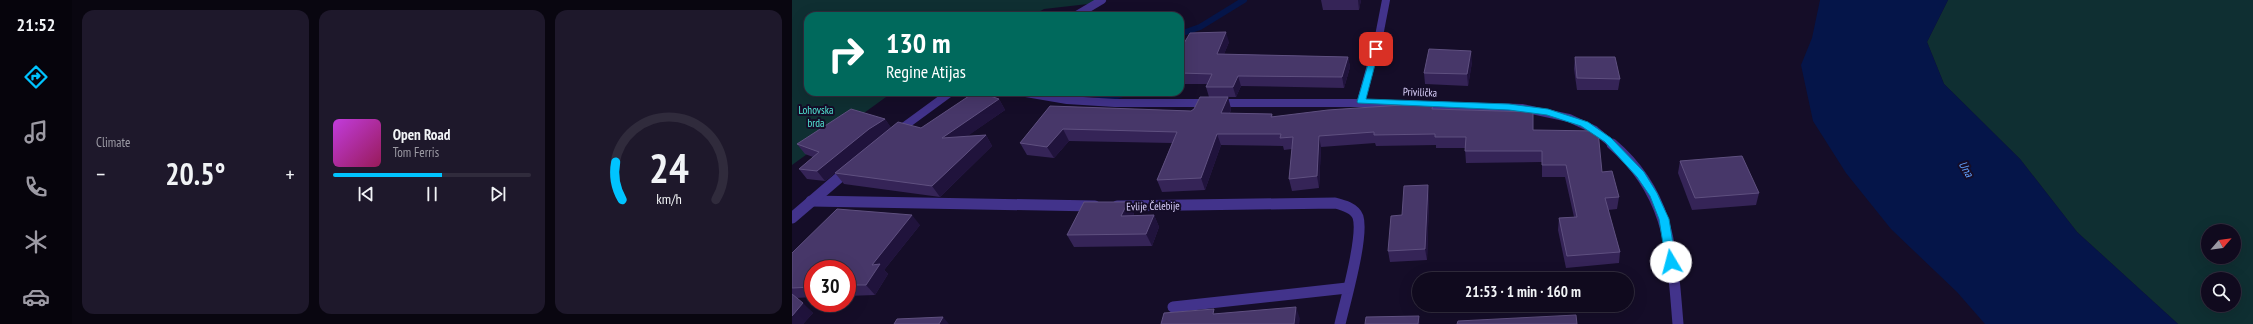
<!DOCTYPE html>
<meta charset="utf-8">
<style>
body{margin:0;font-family:"PT Sans Narrow",sans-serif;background:#1e182b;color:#f1f3f6;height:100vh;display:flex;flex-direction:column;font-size:15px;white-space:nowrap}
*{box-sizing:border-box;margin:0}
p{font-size:13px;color:#9c9aa4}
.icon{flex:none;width:22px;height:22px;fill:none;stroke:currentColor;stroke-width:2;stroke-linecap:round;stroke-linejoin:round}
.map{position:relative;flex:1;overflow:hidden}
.sheet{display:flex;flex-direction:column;gap:10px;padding:10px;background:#090610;width:720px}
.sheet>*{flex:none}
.guide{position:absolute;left:12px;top:12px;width:380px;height:84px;border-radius:12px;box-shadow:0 4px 16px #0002,0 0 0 1px #302b3c;background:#00695c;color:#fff;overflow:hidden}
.needle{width:26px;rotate:62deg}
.buttons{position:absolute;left:1409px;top:224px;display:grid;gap:8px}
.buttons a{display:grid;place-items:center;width:40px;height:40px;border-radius:50%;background:#100a1e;box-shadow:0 4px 16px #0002,0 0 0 1px #302b3c;font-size:20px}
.speed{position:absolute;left:12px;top:260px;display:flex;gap:8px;font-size:20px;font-weight:700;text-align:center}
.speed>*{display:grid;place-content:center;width:52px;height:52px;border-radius:50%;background:#100a1e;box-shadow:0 4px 16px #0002,0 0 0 1px #302b3c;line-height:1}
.speed .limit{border:6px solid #d22;background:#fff;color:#111}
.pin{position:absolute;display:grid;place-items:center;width:34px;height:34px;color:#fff;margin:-17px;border-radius:8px;box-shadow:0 2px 6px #0006}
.me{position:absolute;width:44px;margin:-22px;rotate:352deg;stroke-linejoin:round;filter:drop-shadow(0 0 3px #0008)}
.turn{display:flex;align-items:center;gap:14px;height:84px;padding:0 16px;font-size:18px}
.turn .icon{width:52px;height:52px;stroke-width:2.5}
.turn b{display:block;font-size:28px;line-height:34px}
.big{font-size:30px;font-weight:600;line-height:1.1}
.sheet .card{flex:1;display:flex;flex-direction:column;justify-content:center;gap:6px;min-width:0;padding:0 14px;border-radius:12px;background:#1e182b}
.sheet .dial{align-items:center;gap:0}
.dial svg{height:104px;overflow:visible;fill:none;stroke:#302b3c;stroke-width:7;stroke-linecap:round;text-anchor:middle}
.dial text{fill:#f1f3f6;stroke:none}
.song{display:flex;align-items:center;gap:12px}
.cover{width:48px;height:48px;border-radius:6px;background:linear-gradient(135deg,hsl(290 70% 55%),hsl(330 70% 35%))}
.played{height:4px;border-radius:2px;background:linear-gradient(90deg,#00c4ff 55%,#302b3c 55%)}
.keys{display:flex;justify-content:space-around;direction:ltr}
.heat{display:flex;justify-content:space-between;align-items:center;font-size:22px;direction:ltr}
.sheet .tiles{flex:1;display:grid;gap:10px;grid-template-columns:repeat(3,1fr)}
.trip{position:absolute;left:620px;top:272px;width:222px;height:40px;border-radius:20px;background:#100a1e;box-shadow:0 4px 16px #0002,0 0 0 1px #302b3c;font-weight:600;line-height:40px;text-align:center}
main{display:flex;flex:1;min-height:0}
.dock{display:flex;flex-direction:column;width:72px;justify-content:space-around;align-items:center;background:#06040c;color:#9c9aa4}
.dock .icon{width:28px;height:28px}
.dock .on{color:#00c4ff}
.dock b{font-size:18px;color:#f1f3f6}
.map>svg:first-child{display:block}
.green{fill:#0f2f32;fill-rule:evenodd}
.water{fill:#051549}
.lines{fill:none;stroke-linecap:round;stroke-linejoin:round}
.stream{stroke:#051549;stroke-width:6}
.minor-far1{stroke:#42338b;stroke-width:8}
.minor{stroke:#42338b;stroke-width:11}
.wall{fill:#352457;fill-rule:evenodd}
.shaded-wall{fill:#20133c}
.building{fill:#473769;stroke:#5f5080}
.route{fill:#00c4ff;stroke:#007fa6}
.labels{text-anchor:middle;stroke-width:4;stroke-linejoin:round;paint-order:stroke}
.street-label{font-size:11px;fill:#ded4ff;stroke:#150d28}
.park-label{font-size:11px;fill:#54ebd9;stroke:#150d28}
.water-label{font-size:12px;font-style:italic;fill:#62a2ff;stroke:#150d28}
</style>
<main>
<nav class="dock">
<b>21:52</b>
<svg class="icon on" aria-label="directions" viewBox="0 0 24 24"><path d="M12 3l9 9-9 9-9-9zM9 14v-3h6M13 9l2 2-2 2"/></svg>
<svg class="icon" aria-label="music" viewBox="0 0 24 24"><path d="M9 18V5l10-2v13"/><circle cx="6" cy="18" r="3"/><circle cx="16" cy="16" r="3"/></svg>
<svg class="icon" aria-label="phone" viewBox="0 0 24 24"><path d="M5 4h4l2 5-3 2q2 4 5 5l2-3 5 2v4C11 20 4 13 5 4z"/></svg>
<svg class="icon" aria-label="climate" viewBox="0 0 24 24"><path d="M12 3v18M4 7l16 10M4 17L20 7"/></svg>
<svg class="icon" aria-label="car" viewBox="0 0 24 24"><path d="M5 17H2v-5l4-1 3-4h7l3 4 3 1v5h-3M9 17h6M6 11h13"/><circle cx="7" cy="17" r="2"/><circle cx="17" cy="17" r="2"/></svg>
</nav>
<section class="sheet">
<div class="tiles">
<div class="card"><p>Climate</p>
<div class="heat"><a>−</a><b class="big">20.5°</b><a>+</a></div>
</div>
<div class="card">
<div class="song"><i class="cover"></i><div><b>Open Road</b><p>Tom Ferris</p></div></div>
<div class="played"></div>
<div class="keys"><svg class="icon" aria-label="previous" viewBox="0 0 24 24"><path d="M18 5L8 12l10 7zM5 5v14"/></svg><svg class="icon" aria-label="pause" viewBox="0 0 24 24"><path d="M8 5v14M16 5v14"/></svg><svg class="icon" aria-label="next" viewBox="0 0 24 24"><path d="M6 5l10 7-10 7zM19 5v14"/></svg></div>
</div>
<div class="card dial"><svg viewBox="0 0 100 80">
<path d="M14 69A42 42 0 1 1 86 69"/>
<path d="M14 69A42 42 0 0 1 9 40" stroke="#00c4ff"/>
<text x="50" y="56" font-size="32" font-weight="700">24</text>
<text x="50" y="72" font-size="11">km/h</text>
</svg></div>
</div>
</section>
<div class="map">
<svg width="1461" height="324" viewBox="0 0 1461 324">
<rect width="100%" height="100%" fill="#150d28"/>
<!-- green -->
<g class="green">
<polygon points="0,0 310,0 305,3 252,9 239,16 16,16 16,92 101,92 0,165"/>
<path d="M1156,0H1461V324H1386L1285,232L1228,159L1152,84L1135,42ZM1416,231H1442V257H1416ZM1416,279H1442V305H1416Z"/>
</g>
<!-- water -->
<polygon class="water" points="1028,0 1156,0 1135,42 1152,84 1228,159 1285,232 1386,324 1193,324 1165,292 1099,229 1054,173 1021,121 1009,65 1020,38"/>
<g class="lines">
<!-- stream -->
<g class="stream">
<polyline points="388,34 408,27 452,0"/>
<polyline points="293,92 320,98 336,92"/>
</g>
<!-- minor-far1 -->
<g class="minor-far1">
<polyline points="283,16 310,0"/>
<polyline points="228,92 275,100 323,103 563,103 730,108 777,118 803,130 821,145"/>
<polyline points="569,101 587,36 594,0"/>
<polyline points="103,133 159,92"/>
</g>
<!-- minor -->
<g class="minor">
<path d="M820,144C879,194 880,253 886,324"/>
<polyline points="19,201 303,206"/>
<path d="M325,206L543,203C551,205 563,208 566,217C572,236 553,302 548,324"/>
<polyline points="0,218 56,170"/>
<polyline points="381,307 555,288"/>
</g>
</g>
<!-- wall -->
<g class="wall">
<polygon points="529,0 569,0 567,10 531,10"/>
<polygon points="437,42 432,54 556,57 558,67 552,88 449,86 444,97 417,97 414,87 415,84 388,84 388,50"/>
<polygon points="783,57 828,79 826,90 785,90 782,69"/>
<polygon points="680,62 676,86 633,84 632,73"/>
<polygon points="436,97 439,109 438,113 480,114 481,117 641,109 741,130 810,172 827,197 825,209 816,210 828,252 827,263 774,268 766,230 767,218 782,217 773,177 750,177 750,162 674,163 673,148 644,148 644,145 584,146 583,143 529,147 527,188 500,191 497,179 500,149 492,150 491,146 429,145 413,190 370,192 365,180 380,143 277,141 262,158 235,155 228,143 258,106 399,111"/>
<path d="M207,99L213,110L175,136L194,135L200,146L148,197L52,184L43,173L33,181L15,179L7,169L21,157L13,154L5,144L93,119L99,128H129ZM88,136L61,158L85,139Z"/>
<polygon points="888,161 967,193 964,205 900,210 886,173"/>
<polygon points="637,196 635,260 598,262 596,251 610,215"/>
<polygon points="336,202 342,214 341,216 362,215 367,227 360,246 282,247 275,235"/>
<polygon points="128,225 92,270 96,274 83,295 55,296 55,269 21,269 21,297 4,298 21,313 11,324 0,324 0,253"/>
</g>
<!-- shaded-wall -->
<g class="shaded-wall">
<polygon points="566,0 569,0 567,10"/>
<polygon points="434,32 437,42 428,64 425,54"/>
<polygon points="679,51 680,62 676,86 675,74"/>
<polygon points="556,57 558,67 552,88 550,77"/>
<polygon points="446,76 449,86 444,97 441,87"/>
<polygon points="436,97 439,109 433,125 429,113"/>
<polygon points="207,99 213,110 157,149 150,138"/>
<polygon points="93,119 100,129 85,139 33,181 25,171 77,129"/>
<polygon points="271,129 277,141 262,158 255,147"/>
<polygon points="425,134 429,145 413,190 409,178"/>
<polygon points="194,135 200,146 148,197 140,186"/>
<polygon points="527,136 529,147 527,188 525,176"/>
<polygon points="636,185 637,196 635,260 633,249"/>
<polygon points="336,202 342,214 336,228 329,216"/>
<polygon points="120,215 128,225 92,270 96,274 83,295 74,285 80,265"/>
<polygon points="362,215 367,227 360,246 354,234"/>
<polygon points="11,303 21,313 11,324 0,324 0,316"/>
<polygon points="504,307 508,319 507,324 502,324"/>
<polygon points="627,316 628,324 626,324"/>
<polygon points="151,317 157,324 147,324"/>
</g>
<!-- building -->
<g class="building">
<polygon points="434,32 425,54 556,57 550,77 446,76 441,87 414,87 420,74 388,73 388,50 398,33"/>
<polygon points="637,49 679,51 675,74 632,73"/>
<polygon points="783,57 823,57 828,79 785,78"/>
<polygon points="183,92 187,92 207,99 150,138 194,135 140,186 43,173 106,122 129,128"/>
<polygon points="408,97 436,97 429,113 480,114 479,117 536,110 610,105 641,104 640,109 741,112 741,130 806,131 810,172 820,171 827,197 813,198 828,252 775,256 767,218 785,217 774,165 750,165 750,151 673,151 674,137 643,137 643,134 582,135 582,132 527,136 525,176 497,179 501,137 488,138 489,134 425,134 409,178 365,180 385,132 271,129 255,147 228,143 258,106 399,111 402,109"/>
<polygon points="59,109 93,119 77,129 25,171 7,169 27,152 5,144"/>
<polygon points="950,156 967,193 903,198 888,161"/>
<polygon points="636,185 633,249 596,251 599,216 610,215 612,186"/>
<polygon points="292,202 336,202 329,216 362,215 354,234 275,235"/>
<polygon points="45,209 120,215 80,265 88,264 74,285 55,285 55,269 21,269 21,287 0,288 0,253"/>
<polygon points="0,294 11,303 0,316"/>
<polygon points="504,307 502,324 369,324 372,313 422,309 421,314"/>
<polygon points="784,315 785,324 665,324 666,321"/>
<polygon points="627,316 626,324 573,324 574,317"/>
<polygon points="151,317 147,324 102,324 105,319"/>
</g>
<!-- route -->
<polygon class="route" points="581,47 587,49 574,99 717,104 756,109 796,122 819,138 852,172 865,193 877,219 884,262 883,264 876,264 874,262 867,219 858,196 845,177 813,142 789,126 755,115 717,110 566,103 565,102"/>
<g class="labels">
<!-- street labels -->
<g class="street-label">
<text transform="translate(628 92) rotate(2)" y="4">Privilička</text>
<text transform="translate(361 206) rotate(-1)" y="4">Evlije Čelebije</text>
</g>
<!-- park labels -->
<g class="park-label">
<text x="24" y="114">Lohovska<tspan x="24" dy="13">brda</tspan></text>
</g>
<!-- water labels -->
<g class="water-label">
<text transform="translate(1174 169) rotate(59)" y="4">Una</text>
</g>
</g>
</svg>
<div class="buttons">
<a><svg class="needle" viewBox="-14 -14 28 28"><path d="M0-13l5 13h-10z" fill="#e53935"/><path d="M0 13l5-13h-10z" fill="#9c9aa4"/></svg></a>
<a><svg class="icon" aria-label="search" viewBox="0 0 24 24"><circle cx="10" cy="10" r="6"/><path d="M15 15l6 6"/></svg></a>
</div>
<div class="speed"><div class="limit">30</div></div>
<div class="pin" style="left:584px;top:49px;background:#d93025"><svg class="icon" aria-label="arrive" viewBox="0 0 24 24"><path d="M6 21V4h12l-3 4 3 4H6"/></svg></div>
<svg class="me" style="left:879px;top:262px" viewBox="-20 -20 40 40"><circle r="19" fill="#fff"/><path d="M0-13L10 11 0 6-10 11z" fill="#00c4ff"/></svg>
<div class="trip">21:53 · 1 min · 160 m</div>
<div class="guide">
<div class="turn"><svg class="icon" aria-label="right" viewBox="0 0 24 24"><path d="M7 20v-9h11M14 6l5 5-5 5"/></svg><div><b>130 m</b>Regine Atijas</div></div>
</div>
</div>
</main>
